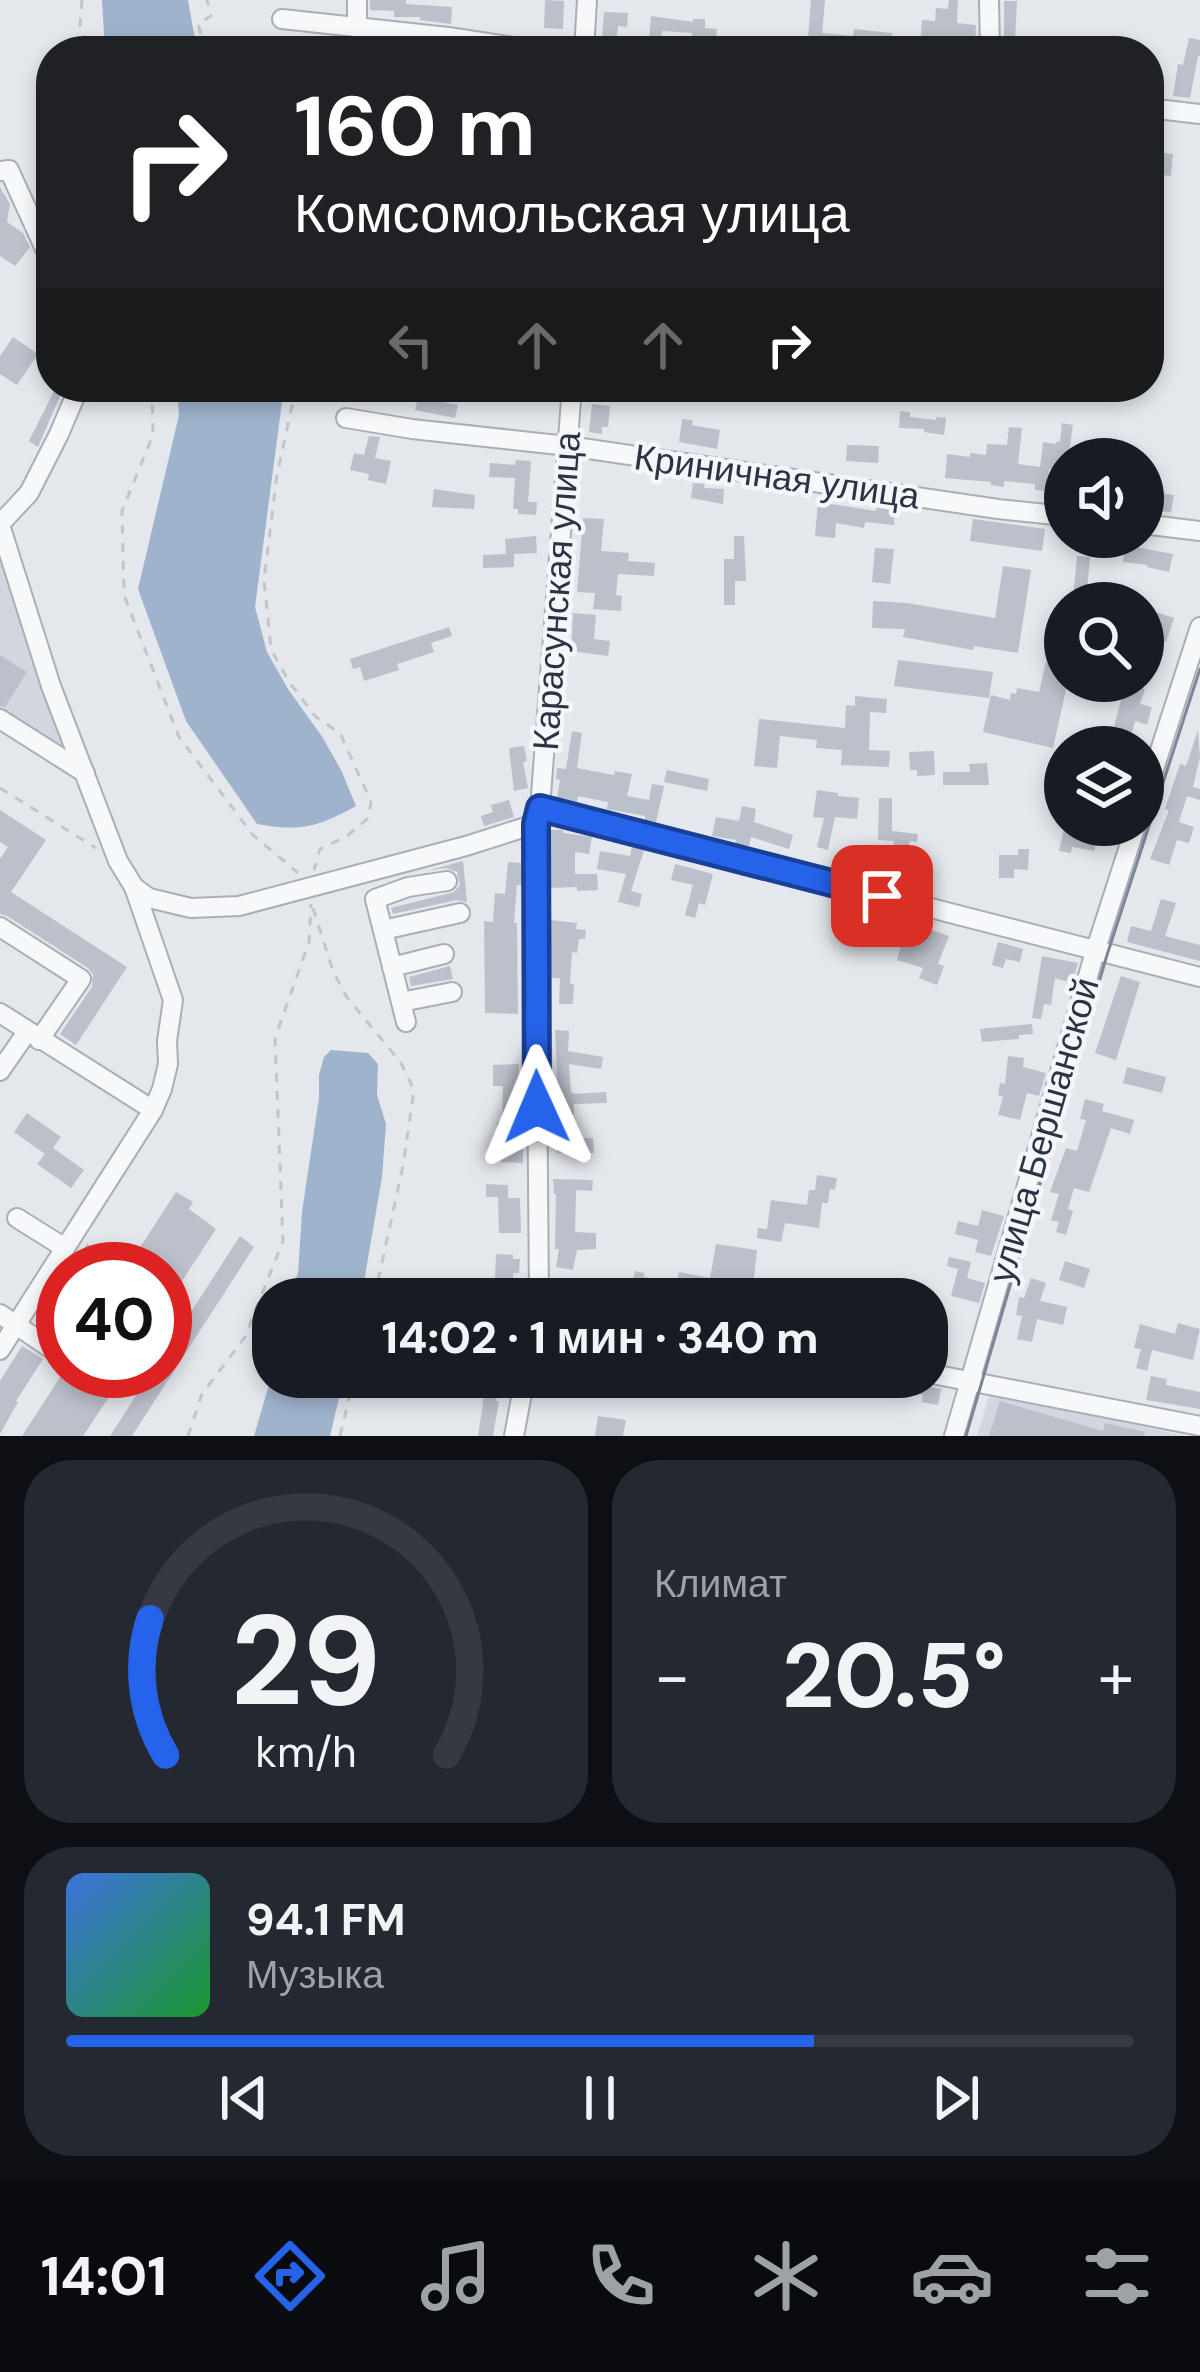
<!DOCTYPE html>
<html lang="ru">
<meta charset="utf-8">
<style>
body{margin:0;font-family:"DM Sans",sans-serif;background:#242831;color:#f1f3f6;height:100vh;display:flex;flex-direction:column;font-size:45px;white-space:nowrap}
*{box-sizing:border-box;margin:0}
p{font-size:39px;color:#9ea1a6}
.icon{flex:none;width:66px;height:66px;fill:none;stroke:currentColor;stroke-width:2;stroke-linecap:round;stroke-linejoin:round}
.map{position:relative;height:1436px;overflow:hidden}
.details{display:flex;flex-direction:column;gap:24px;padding:24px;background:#0d0f14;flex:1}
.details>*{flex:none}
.banner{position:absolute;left:36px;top:36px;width:1128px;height:366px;border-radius:48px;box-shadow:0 6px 18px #0003;background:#202124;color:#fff;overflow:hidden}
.controls{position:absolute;left:1044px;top:438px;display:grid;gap:24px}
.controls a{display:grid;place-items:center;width:120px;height:120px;border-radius:50%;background:#171b24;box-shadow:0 6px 18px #0003;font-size:60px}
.speed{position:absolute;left:36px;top:1242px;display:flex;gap:24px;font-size:60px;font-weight:700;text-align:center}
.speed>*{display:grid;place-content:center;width:156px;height:156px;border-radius:50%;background:#171b24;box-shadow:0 6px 18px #0003;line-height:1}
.speed .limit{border:18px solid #d22;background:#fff;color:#111}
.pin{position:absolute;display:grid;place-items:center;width:102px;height:102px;color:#fff;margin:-51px;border-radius:24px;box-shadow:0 6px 18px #0006}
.me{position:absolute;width:132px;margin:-66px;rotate:359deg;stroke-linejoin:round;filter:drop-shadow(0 0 9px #0008)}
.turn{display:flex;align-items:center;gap:42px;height:252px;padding:0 60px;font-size:54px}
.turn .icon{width:156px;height:156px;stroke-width:2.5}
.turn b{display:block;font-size:84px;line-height:102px}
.lanes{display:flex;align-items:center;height:114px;padding:0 60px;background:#0003;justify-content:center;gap:60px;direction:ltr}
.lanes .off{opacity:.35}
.big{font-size:90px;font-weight:800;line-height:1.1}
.details .tile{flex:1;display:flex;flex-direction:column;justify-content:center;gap:18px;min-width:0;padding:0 42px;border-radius:48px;background:#242831}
.details .dial{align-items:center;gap:0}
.dial svg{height:312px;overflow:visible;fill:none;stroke:#363941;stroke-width:7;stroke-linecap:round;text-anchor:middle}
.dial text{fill:#f1f3f6;stroke:none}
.song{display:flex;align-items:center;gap:36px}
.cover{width:144px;height:144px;border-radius:18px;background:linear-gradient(135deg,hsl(220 70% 55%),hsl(130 70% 35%))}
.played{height:12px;border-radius:6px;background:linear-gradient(90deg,#2563eb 70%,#363941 70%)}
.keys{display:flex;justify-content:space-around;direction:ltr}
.heat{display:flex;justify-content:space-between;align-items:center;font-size:66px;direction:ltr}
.details .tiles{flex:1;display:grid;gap:24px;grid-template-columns:1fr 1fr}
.tile:last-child{grid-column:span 2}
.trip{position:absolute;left:252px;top:1278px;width:696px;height:120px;border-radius:48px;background:#171b24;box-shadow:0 6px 18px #0003;font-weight:800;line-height:120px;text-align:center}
.menu{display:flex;height:192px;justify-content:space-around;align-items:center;background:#090b0e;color:#9ea1a6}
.menu .icon{width:84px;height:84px}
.menu .on{color:#2563eb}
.menu b{font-size:54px;color:#f1f3f6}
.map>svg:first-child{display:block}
.built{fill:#d2d6de}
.water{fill:#9fb4cc}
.building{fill:#bbc0ca}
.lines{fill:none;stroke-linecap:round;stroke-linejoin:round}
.minor-casing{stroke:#a9aeb7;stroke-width:22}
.path{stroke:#c2c5cb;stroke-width:3;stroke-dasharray:9 9;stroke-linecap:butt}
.minor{stroke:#f7f8fa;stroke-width:18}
.tram{stroke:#7d8696;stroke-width:3}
.route-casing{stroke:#184099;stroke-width:30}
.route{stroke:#2563eb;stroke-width:21}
.labels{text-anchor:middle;stroke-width:9;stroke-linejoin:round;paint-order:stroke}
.street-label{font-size:36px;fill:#2b3445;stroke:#f4f6f9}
</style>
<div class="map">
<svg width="1200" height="1436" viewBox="0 0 1200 1436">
<rect width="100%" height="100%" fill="#e4e7ec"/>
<!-- built -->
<g class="built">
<polygon points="0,547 65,747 53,744 0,709"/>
<polygon points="990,1393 1185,1436 977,1436"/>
</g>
<!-- water -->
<g class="water">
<polygon points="102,0 188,0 197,51 105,51"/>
<path d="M177,387H284L255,607L267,652L288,689L323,738L342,772L356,806C318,827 301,832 257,824L186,721L138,589L179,415Z"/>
<polygon points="331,1050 368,1053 378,1064 377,1095 386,1124 382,1177 361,1299 288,1299 298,1273 302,1212 319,1098 319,1075 324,1057"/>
<polygon points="273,1371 273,1377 344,1377 330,1436 254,1436"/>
</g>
<!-- building -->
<g class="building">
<polygon points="370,0 406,0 406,4 452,7 451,24 420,20 420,17 394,17 394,11 370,10"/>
<polygon points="545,0 564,1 563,29 544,28"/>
<polygon points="811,0 825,0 822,33 853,36 854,29 892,33 890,51 807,51"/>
<polygon points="949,0 958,0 957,23 976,25 975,51 920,50 922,20 935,21 936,8 948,9"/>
<polygon points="1004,1 1017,1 1015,41 1004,41"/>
<polygon points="604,12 628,13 627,27 618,26 616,41 602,40"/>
<polygon points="651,16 693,22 693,19 705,19 705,28 717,29 715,47 691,45 692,33 662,31 661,40 649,39"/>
<polygon points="1189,38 1200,40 1200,56 1198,56 1190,98 1173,96 1178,64 1183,65"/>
<polygon points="1149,132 1159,133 1157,152 1173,154 1171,176 1161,175 1161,168 1149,167"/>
<polygon points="0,187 10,204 7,222 23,233 30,247 15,266 0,256"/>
<polygon points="13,337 38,354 17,385 0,374 0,356"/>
<polygon points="56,387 64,387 38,447 29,441"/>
<polygon points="421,387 440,387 438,401 458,405 455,418 415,410"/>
<polygon points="592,404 610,406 608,427 602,427 602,434 589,432"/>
<polygon points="900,411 910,412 910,417 936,420 936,417 946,418 944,435 924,432 924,429 899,428"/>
<polygon points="682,419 693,420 692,425 720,430 717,449 679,442"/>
<polygon points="1062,423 1073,425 1068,459 1065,459 1065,471 1049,469 1046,491 1035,490 1035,484 1004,481 1004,487 991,485 991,482 945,478 947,454 970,457 970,453 986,455 987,444 1007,445 1009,427 1022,428 1018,464 1040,467 1043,442 1056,444 1057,441 1060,442"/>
<polygon points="369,436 380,437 375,458 391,461 386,484 368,480 369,474 350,470 354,453 364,455"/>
<polygon points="847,445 879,446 878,463 846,461"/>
<polygon points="516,460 531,461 528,502 537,502 536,515 518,514 518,509 513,509 515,478 489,477 490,463 515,465"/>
<polygon points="693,483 705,484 704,488 724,489 723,504 691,498"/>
<polygon points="434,489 475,495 474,509 432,507"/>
<polygon points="1143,491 1174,495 1171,512 1151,511 1152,503 1143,502"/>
<polygon points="818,502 876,511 877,507 895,509 894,525 865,522 864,528 836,523 835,538 815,536"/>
<polygon points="583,518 604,519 601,551 629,553 628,561 655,563 654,576 618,574 616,595 622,596 621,611 593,609 595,593 577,592"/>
<polygon points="973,519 1045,529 1042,551 970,541"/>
<polygon points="536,536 537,553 514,554 514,567 483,568 483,555 506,554 505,539"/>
<polygon points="734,536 744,536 746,581 735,581 735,605 724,605 724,559 734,559"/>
<polygon points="1125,545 1173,554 1169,572 1147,567 1147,565 1123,562"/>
<polygon points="875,548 894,549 890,584 872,582"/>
<polygon points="1077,556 1090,557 1086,600 1073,599"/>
<polygon points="1003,566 1031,570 1018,653 974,646 973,650 903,637 905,629 872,628 873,601 907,603 995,618"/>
<polygon points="1143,608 1174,618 1166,642 1143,634"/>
<polygon points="573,613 596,615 594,639 610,641 608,656 571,651"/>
<polygon points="1054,626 1065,629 1065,681 1068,681 1053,748 983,732 991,695 1010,700 1011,693 1016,694 1017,688 1039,692"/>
<polygon points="449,627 452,636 431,643 434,652 397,664 399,670 364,681 360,667 353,669 350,659"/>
<polygon points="0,655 27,672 5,707 0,706"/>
<polygon points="898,660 993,672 989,698 894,686"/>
<polygon points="1109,681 1141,681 1139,687 1145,689 1140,704 1152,707 1147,725 1135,721 1128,747 1101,744 1105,732 1112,734 1122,697 1106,690"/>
<polygon points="855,696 887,699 886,713 870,712 869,750 890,751 889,767 841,765 842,750 816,748 817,740 780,736 777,768 754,766 759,719 845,728 846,705 855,706"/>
<polygon points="1198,730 1200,757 1193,787 1200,789 1200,800 1187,796 1179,822 1194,827 1189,843 1177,840 1169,865 1150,859 1169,810 1165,809 1180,764 1186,766"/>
<polygon points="572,731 582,733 577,768 614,775 615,771 632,774 627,796 649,800 652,784 664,786 656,822 645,820 645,816 607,809 608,802 578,796 577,802 557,798 560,780 556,779 557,768 566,769"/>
<polygon points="524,746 527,761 523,762 528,788 514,791 509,748"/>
<polygon points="934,751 935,775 917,776 917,770 910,770 909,752"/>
<polygon points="987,763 989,785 943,785 943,772 970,772 969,764"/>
<polygon points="667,770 709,779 707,791 664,782"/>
<polygon points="817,790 838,793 838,796 859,798 857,819 835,817 828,850 817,847 824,818 813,817"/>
<polygon points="879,798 892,798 892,831 918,834 917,842 910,841 908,847 905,874 891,872 894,841 878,840"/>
<polygon points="509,800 514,817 484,826 481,816 493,812 491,805"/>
<polygon points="742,806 756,809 754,822 793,835 789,849 751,837 749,846 735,844 736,840 712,836 716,817 739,821"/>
<polygon points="0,810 46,840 11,892 127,967 76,1045 60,1034 92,987 93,974 88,968 7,916 0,914 0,859 8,847 0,842"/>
<polygon points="1065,825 1115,825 1110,841 1098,837 1094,851 1072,847 1071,853 1059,851"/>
<polygon points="549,830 563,830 563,833 592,837 589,854 575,852 575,874 597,874 598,890 577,891 577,887 549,888"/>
<polygon points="632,847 644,850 631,891 642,894 639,907 618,902 626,874 597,869 600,851 630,856"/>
<polygon points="1018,849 1029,849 1028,870 1014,869 1014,878 999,878 999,855 1018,855"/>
<polygon points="463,861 467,902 457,900 393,914 391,908 454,892 460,885 457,872 446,868 426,871"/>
<polygon points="508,862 522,863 521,885 517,885 514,923 517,923 518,1014 485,1013 484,921 493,922 495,893 505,894"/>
<polygon points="675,864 713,874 705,905 699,903 695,918 685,915 693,885 671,880"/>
<polygon points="1161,899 1176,903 1165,936 1200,945 1200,961 1127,942 1131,926 1151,931"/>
<polygon points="873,910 949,936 938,964 944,966 937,985 919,978 923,968 897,960 905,933 883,927 880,938 867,935"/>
<polygon points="551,920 577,923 576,929 586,930 585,939 579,939 577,953 572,952 570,984 574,984 573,1004 559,1004 560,978 550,978"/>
<polygon points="998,942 1023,949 1020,962 1006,959 1003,968 992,965"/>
<polygon points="1042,956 1078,963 1072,983 1055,978 1051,1005 1044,1004 1041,1019 1032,1018"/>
<polygon points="450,966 453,979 411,986 409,977"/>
<polygon points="1121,976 1140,982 1116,1060 1095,1053"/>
<polygon points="1032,1024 1033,1034 1019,1035 1019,1039 982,1042 980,1029"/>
<polygon points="555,1030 569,1031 568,1051 603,1057 601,1069 569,1064 571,1092 574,1094 606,1092 607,1103 574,1104 574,1115 553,1114 554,1091 558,1091"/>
<polygon points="1008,1056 1024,1058 1023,1067 1046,1073 1039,1096 1027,1093 1020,1120 998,1115 1003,1097 998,1095 1000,1083 1005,1084"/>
<polygon points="519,1064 516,1149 523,1149 523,1163 501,1162 502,1137 497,1137 497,1122 502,1122 503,1086 493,1086 493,1065"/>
<polygon points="1127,1067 1166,1077 1162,1093 1123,1083"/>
<polygon points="1085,1099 1104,1104 1102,1111 1134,1120 1130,1134 1111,1128 1089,1192 1074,1188 1068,1209 1073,1211 1066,1235 1056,1232 1059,1222 1051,1220 1059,1194 1050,1192 1066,1148 1077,1151 1086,1120 1080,1119"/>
<polygon points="27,1113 61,1137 53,1148 84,1170 71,1188 37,1164 45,1154 14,1132"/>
<polygon points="593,1138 594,1153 557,1153 557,1139"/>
<polygon points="817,1175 837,1178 835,1190 830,1189 828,1203 822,1203 819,1228 785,1223 781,1242 757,1238 758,1228 767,1229 771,1200 807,1205 809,1190 815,1190"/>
<polygon points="553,1179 593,1180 592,1191 576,1190 575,1232 596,1233 596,1249 577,1250 573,1270 556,1267 559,1249 555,1249 556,1194 554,1194"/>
<polygon points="486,1184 508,1185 508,1198 520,1198 521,1233 499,1233 498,1197 486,1197"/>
<polygon points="176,1192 193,1202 189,1209 216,1229 165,1307 165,1269 126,1269"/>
<polygon points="982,1210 1004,1216 991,1256 975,1252 978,1240 955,1234 958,1221 978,1226"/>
<polygon points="240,1236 254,1247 132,1436 110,1436 152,1371 165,1371 165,1352"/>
<polygon points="87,1244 108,1257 101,1269 71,1269"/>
<polygon points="716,1244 757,1250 753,1287 779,1291 780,1283 809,1287 808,1299 681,1299 684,1287 676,1286 679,1272 710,1278"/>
<polygon points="496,1254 513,1255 513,1259 520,1259 519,1273 513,1273 513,1280 495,1280"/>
<polygon points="949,1257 971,1262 967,1278 985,1283 979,1303 951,1296 958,1269 947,1266"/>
<polygon points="1065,1261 1090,1269 1084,1288 1059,1280"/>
<polygon points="635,1271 644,1273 644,1277 661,1280 658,1299 629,1299"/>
<polygon points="1031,1278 1046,1283 1040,1301 1067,1307 1063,1325 1037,1319 1032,1342 1017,1339 1022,1316 1016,1315 1019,1297 1024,1298"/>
<polygon points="1178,1323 1200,1329 1193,1360 1152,1350 1147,1371 1136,1368 1141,1349 1134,1348 1140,1324 1175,1334"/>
<polygon points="22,1346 43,1359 16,1401 18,1402 0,1434 0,1381"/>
<polygon points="64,1371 69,1371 87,1384 96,1371 102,1371 119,1382 83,1436 22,1436"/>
<polygon points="1151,1376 1167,1379 1166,1385 1200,1392 1200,1409 1146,1400"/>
<polygon points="487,1377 500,1377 496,1401 499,1401 493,1436 478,1436"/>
<polygon points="913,1377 912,1383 941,1389 938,1405 922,1402 923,1395 884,1387 886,1378"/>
<polygon points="1000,1401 1103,1431 1105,1423 1145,1432 1144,1436 989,1436"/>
<polygon points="598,1416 626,1420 623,1436 595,1436"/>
</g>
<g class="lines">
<!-- minor casing -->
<g class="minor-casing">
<g id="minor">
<polyline points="989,0 990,51"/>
<polyline points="282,19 448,37 541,51"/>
<polyline points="357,28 357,0"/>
<polyline points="584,51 587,0"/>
<polyline points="1149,108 1200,114"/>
<polyline points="0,171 9,170 51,262"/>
<polyline points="346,418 412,429 568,446 998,509 1065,516"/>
<polyline points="0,524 29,493 59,434 79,387"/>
<polyline points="1143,524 1200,531"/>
<polyline points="0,525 51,686 118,861 134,887 173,1000 167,1041 168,1064 162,1089 153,1110 0,1350"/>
<polyline points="0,719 85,773"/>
<polyline points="1143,803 1200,627"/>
<polyline points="540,808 1200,977"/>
<polyline points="134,887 149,898 191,908 239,906 466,846 535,824"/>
<polyline points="0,927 81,979 39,1040"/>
<polyline points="383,930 460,913"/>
<polyline points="392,967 444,954"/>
<polyline points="401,1002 452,992"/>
<polyline points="0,1013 153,1110"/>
<polyline points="406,1022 375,899 408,887 447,881"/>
<polyline points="0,1071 27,1032"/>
<polyline points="17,1218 65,1248"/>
<polyline points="540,1294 565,1299"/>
<polyline points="539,1299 535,824 540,808 572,387"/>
<polyline points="0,1314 53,1350"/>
<polyline points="927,1373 1200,1426"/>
<polyline points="514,1436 525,1377"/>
<polyline points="954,1436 1095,952 1136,825"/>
</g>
</g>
<!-- path -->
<g class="path">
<polyline points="82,0 80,25 87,51"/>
<polyline points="206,51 198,24 211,16 207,0"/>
<polyline points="152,387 153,435 122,511 124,595 179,737 253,835 298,873"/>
<polyline points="296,387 277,475 264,580 271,649 289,682 316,717 340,733 371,802 368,818 347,836 320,849 314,870"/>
<polyline points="0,788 96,848"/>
<polyline points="313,908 333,971 346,996 401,1063 414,1090 403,1166 374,1299"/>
<polyline points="188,1436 202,1394 245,1337 283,1241 275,1038 309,942 311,904"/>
<polyline points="340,1436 354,1377"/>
</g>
<!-- minor -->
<use href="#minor" class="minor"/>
<!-- tram -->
<polyline class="tram" points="966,1436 1107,955 1200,669"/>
</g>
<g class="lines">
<!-- route casing -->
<g class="route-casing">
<polyline id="route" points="537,1107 536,824 540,808 882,896"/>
</g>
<!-- route -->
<use href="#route" class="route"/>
</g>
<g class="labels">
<!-- street labels -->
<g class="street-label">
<text transform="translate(777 476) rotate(8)" y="13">Криничная улица</text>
<text transform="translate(556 591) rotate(-86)" y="13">Карасунская улица</text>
<text transform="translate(1043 1130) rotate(-74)" y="13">улица Бершанской</text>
</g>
</g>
</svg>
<div class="controls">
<a><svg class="icon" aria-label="sound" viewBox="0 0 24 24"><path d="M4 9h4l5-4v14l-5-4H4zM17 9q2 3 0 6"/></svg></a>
<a><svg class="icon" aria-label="search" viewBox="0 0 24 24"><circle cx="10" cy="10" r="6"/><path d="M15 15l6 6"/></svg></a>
<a><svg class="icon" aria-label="layers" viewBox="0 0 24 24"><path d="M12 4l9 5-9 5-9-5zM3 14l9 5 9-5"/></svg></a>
</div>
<div class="speed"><div class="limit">40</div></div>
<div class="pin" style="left:882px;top:896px;background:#d93025"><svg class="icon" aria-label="arrive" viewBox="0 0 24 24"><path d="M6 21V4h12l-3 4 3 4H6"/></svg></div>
<svg class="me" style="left:537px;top:1107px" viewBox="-20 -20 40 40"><path d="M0-17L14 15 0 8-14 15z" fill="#2563eb" stroke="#fff" stroke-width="4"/></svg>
<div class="trip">14:02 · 1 мин · 340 m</div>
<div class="banner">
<div class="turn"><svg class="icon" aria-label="right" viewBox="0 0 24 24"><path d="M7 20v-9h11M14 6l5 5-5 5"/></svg><div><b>160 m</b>Комсомольская улица</div></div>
<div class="lanes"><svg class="icon off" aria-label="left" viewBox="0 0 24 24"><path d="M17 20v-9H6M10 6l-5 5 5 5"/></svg><svg class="icon off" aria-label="ahead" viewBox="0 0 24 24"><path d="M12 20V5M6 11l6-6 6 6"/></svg><svg class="icon off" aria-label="ahead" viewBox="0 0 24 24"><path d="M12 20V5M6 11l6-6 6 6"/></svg><svg class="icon" aria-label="right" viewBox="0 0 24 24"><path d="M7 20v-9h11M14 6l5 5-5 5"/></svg></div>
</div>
</div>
<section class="details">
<div class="tiles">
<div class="tile dial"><svg viewBox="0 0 100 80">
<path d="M14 69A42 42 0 1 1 86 69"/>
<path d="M14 69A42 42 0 0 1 10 34" stroke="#2563eb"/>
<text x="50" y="56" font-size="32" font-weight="700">29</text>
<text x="50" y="72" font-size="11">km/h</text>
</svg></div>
<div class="tile"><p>Климат</p>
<div class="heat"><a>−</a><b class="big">20.5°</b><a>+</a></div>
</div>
<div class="tile">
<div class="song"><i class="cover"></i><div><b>94.1 FM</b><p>Музыка</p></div></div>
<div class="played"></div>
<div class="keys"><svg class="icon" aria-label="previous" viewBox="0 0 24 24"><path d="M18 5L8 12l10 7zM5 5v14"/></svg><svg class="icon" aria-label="pause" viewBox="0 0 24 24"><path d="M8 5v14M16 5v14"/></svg><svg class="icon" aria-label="next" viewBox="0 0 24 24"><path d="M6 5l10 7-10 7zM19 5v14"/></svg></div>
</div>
</div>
</section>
<nav class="menu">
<b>14:01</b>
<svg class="icon on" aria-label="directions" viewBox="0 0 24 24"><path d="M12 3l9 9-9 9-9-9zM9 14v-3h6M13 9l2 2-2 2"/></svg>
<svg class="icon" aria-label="music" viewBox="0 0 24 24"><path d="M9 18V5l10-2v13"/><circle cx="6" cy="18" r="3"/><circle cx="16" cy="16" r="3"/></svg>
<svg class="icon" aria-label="phone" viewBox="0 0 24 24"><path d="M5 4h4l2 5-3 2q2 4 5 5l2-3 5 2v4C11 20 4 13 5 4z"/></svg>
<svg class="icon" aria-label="climate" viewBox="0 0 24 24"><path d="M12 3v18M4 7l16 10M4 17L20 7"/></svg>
<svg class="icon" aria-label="car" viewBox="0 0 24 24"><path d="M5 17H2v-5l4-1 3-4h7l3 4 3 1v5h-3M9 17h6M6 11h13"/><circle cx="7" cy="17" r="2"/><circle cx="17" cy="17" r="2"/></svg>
<svg class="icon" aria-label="filters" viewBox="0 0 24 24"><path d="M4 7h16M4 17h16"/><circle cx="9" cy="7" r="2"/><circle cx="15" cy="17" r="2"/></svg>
</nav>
